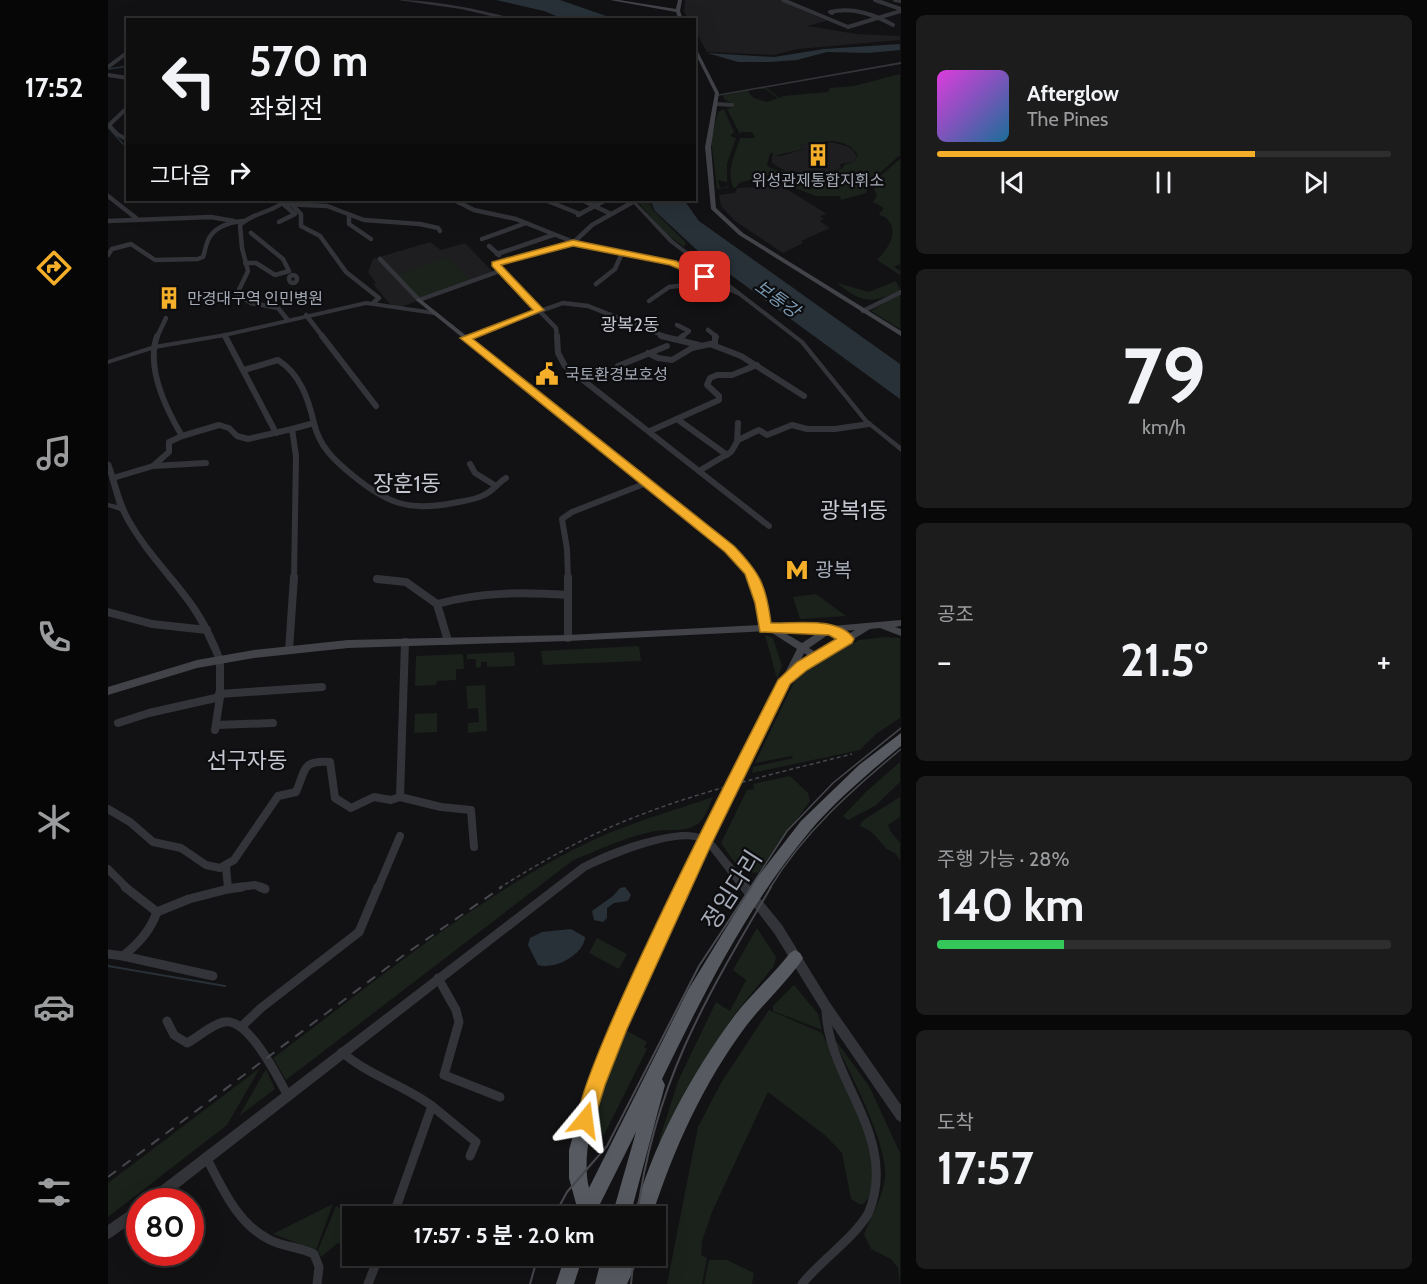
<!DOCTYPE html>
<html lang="ko">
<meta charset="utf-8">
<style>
body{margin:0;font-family:Cabin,"Noto Sans KR",sans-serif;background:#1c1c1d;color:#f1f3f6;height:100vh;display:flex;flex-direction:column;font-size:22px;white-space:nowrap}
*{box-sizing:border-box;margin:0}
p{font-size:20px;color:#9b9c9e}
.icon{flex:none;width:33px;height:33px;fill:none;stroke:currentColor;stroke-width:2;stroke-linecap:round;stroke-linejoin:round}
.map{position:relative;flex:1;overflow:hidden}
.side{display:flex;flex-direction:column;gap:15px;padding:15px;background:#080808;width:526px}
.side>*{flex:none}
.hud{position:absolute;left:18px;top:18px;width:570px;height:183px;border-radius:0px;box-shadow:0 6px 24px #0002,0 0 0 2px #2e2e2f;background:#0e0e0f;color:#f1f3f6;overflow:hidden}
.speed{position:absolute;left:18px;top:1188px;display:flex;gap:12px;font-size:30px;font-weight:700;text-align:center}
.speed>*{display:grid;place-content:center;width:78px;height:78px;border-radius:50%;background:#0e0e0f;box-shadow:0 6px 24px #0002,0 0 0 2px #2e2e2f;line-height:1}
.speed .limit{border:9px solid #d22;background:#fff;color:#111}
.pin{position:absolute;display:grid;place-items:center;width:51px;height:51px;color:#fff;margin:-26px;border-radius:12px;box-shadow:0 3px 9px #0006}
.me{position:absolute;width:66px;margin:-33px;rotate:16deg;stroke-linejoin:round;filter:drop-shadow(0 0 4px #0008)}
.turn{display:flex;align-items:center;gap:21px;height:126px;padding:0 24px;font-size:27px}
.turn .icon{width:78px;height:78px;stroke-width:2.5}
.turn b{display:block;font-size:42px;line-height:51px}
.then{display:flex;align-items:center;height:57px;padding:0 24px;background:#0003;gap:12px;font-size:22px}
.big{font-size:45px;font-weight:700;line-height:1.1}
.side .card{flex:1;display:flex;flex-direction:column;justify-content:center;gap:9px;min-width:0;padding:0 21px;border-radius:9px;background:#1c1c1d}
.side .dial{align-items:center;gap:0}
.dial b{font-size:78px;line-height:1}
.song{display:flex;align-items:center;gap:18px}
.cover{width:72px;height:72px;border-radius:9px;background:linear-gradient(135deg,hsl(300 70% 55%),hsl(200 70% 35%))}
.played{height:6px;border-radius:3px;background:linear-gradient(90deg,#f5ae29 70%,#2e2e2f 70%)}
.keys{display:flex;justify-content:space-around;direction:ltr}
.heat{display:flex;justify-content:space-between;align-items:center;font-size:33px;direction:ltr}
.charge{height:9px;border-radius:4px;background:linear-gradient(90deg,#34c759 28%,#2e2e2f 0)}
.trip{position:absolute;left:234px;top:1206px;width:324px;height:60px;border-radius:0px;background:#0e0e0f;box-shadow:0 6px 24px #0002,0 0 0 2px #2e2e2f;font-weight:700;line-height:60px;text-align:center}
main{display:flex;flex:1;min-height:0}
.tabs{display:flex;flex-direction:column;width:108px;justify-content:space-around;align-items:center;background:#060606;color:#9b9c9e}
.tabs .icon{width:42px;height:42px}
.tabs .on{color:#f5ae29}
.tabs b{font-size:27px;color:#f1f3f6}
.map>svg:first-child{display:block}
.built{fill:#1e1e21}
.green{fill:#1a221b}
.water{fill:#283138}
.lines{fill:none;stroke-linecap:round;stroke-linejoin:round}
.stream-far1{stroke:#283138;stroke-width:1.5}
.stream{stroke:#283138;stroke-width:2}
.minor-far4{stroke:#333439;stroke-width:4}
.minor-far3{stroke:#333439;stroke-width:4.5}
.minor-far2{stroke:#333439;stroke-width:6}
.minor-far1{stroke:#333439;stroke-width:8}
.minor{stroke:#333439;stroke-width:9}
.tertiary{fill:#333439;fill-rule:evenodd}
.secondary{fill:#414349;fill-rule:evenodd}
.trunk{fill:#575a61;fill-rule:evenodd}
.tram-far1{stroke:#46484e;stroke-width:1.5}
.tram{stroke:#46484e;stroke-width:2}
.rail-far1{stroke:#46484e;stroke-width:1.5;stroke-dasharray:4 3;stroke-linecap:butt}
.rail{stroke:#46484e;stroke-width:2;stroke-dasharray:10 8;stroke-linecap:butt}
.route{fill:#f5ae29;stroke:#9f711b;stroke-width:1.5}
.labels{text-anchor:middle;stroke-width:4.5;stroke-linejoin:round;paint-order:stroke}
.far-poi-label{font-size:16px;fill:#a3a9b5;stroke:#0d0d0f;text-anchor:start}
.far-water-label{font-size:18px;font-style:italic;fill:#7998b1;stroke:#0d0d0f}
.far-quarter-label{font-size:18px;fill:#c5c8d1;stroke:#0d0d0f}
.poi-label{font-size:20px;fill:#a3a9b5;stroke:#0d0d0f;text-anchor:start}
.quarter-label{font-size:22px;fill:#c5c8d1;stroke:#0d0d0f}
.near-street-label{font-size:24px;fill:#a3a9b5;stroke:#0d0d0f}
</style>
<main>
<nav class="tabs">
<b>17:52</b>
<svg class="icon on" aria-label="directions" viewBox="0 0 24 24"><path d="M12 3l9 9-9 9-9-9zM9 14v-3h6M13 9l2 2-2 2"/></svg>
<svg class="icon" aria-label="music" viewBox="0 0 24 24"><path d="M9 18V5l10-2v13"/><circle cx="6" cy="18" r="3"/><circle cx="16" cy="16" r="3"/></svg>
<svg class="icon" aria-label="phone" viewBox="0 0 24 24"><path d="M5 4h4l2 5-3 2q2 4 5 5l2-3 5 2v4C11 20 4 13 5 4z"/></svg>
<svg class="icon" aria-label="climate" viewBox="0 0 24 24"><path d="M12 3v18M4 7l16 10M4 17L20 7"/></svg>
<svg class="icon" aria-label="car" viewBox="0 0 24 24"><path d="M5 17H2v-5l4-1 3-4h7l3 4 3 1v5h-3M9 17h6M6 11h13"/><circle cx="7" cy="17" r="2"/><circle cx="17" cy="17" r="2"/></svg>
<svg class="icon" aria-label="filters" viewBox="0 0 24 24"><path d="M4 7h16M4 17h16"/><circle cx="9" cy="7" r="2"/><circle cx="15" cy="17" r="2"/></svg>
</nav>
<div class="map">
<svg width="793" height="1284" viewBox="0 0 793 1284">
<rect width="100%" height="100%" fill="#121214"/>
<!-- built -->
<g class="built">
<polygon points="577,0 671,0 719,21 699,26 749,34 792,36 792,40 690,49 665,55 599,52 587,31 586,20 580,19 576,11"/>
<polygon points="703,142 708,145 722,142 739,146 745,150 749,157 744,162 732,164 733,168 702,178 703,180 678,185 677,188 719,214 712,216 716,219 712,221 722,228 693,241 695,243 675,253 627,221 613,206 611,195 627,193 629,188 659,187 691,178 693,175 687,171 679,172 664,163 664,156 673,156 696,149 691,146"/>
<polygon points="322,242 333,250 357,243 385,272 293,307 282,304 265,284 268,283 260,272 265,259"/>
</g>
<!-- green -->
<g class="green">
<path d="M792,74V155L764,180L758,193L733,200L732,196H708L679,185L703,180L702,178L735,168L736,165L745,162L750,156C746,146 733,141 722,141C714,141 710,146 703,142L691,146L696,149L665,156V153H662L659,166C672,174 681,168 693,175L691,178L672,184L669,181L672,179L668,173L631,183L628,188L625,187C618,170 627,155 632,138H647L644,132H633L632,134L619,109L625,107L623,102H617L620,101L616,99L615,95L643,90L640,92L646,98L659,102L670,98L657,89H646L657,87L672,98L675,96L720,92L722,88L746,86Z"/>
<polygon points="616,109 626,132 622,136 628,138 619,164 619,182 610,180 612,188 619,187 619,185 621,188 609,189 603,139 610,112"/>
<path d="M792,159V264L786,267L792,271V275L769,260C780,249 792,231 779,219C777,216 773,216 771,214L776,208L765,202L769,196L766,189L770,184L768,180Z"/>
<polygon points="528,200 540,200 546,211 578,243 576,247 556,232"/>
<polygon points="338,257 362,279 311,298 290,275"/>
<path d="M788,281L792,290C764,304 755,304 729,283L761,292Z"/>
<polygon points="792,293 792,329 763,311"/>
<polygon points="708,594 738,616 692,619 685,597"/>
<polygon points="657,635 665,638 674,666 669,679"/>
<polygon points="776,637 792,638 792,718 768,734 752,750 644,773 645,767 685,758 684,756 647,763 686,682 697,670 751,640"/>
<polygon points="531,646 533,661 435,665 433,651"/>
<polygon points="406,652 407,666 379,667 379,662 373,662 373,667 368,668 368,659 359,659 359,654"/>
<polygon points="355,654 356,669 348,669 348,680 329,681 328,685 307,686 308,656"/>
<polygon points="377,685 379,731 360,733 360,723 371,722 370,708 360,709 358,686"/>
<polygon points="329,713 329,732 306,733 307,714"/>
<polygon points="792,762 792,782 767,806 740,820 735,816 759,791"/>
<path d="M682,776L700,793L702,801L650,873C630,873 624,858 613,843L639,790L646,789L645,784Z"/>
<path d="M605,797C601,806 597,820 588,825C575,833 557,828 543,832C515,838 490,850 464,861L178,1080L165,1058C270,980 381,885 501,833C535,819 570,809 605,797Z"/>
<path d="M792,797V817L780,825L783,832L792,843V861C787,848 781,854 775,845C765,833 767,833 752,826L754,821Z"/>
<polygon points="649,928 668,957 666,966 626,1015 591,1069 553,1147 551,1141 570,1081 608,1002 622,1011 638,980 625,970"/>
<polygon points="489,938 519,954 511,969 481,953"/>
<polygon points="686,985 710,1014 714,1030 665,1011 665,1006"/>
<path d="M661,1010L714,1033C730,1067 789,1173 755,1204H751L743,1199L734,1153L718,1136L660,1092L604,1212L594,1241L593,1255L599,1258L594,1284H559L590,1127L613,1083Z"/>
<polygon points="519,1031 539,1042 536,1047 539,1049 496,1135 481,1126"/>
<path d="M727,1042H729L761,1086L792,1153V1284L790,1268L783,1259L763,1249L756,1234C763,1216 775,1198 777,1177C780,1144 742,1073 727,1042Z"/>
<polygon points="152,1068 119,1125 0,1217 0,1183"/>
<polygon points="158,1069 167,1089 131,1116"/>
<polygon points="225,1204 208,1250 165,1234"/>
<polygon points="228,1206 246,1216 237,1245 230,1243 213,1257 210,1250"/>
<polygon points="601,1260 619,1260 646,1273 644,1284 596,1284"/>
</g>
<!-- water -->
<g class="water">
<polygon points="388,0 452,0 507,19 455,19 436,11"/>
<polygon points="792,44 792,50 760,53 719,52 689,60 662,62 630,62 599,53 666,57 716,49"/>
<polygon points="542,200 576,200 591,221 792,364 792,399 590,251 547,211"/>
<polygon points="517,887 523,895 520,901 506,903 499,908 499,918 495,922 486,920 484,911 505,896 512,888"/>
<path d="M463,929L477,937C476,955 446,970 430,965L420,945L422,938L434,932Z"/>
</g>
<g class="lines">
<!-- stream-far1 -->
<g class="stream-far1">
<polyline points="1,69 20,66"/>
<polyline points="0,127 15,144"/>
</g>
<!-- stream -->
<polyline class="stream" points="0,966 117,986"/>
<!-- minor-far4 -->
<g class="minor-far4">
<polyline points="675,0 740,27 793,11"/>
<polyline points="767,0 793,9"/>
<polyline points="787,0 793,1"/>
<path d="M724,13L722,12C745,7 765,14 785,25"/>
<polyline points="0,67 20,52"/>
<polyline points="0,75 20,78"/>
<polyline points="608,104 624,105"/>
<polyline points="20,107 1,125 9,134 20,140"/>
</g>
<!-- minor-far3 -->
<g class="minor-far3">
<polyline points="0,196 28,218"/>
<path d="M178,200C165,213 145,212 132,225L134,248L140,271L129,294L143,303L170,308L179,319"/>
<polyline points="346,200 366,210 408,219 473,245 565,263 630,293"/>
<polyline points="437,200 472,214"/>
<polyline points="474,200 503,214"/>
<polyline points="185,206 193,214 193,226 212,236 238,272 271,298 265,303"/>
<polyline points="470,215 496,201"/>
<polyline points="241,216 241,224 263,239"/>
<polyline points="0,221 103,217 126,221"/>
<polyline points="171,222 187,214 175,204 219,206 256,220 312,224 330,228 332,231"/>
<polyline points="374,239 418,223"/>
<polyline points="381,246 391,255"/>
<polyline points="389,254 445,235"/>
<path d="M0,255L4,249L23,244L47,260L90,259L95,257C97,252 97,248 99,243C103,228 121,222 135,221"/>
<polyline points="272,259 311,300 392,271"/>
<polyline points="137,263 148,263 167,275 181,271 175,259 143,233"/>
<circle cx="185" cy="279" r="4"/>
<polyline points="488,284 507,269 514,253"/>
<polyline points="541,301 561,287 578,285 597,277"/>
<polyline points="755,311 793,292"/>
<polyline points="198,315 215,337"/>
<polyline points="569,325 581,331 574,337"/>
<polyline points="600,330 609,337"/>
<polyline points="117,335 118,337"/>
<polyline points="49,337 58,318"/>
<polyline points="359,337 455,303 480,306 559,337"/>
<polyline points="449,337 448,328 388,266 390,263 465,243 484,225 525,202"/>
</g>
<!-- minor-far2 -->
<g class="minor-far2">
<path d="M49,336C38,367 58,409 74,436L111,425L121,428L129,436L140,439L184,429L188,456L186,579"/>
<polyline points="117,336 168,433"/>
<polyline points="214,336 268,406"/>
<polyline points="449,336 450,353 457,366 661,526"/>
<polyline points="553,336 591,345"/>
<polyline points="357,338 364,336"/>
<polyline points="570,340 575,336"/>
<polyline points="602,344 633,356 696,396"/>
<polyline points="540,353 550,358 564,360 584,348 607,343 607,336"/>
<polyline points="510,366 559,346"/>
<path d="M136,370L170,360C192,374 200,398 206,423L184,429"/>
<polyline points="569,419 619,455"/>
<path d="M206,423C211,446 226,460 243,474C278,503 300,512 345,503C355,501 367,500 376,495C385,491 390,483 398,478"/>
<polyline points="542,431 611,400 611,396 599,385 602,378 609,375 624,375 649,365"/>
<polyline points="630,440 651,430 659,435 684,425 699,429 727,429 761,424"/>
<polyline points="362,464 367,473 388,486"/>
<polyline points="45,466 98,463"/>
<polyline points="591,471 623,452 629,442 630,423"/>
<polyline points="5,478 45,466 61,452 61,442 74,436"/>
<polyline points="460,579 459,549 454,519 464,512 541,482"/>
</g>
<!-- minor-far1 -->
<g class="minor-far1">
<polyline points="460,577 460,638"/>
<path d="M269,579L298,582L329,604C372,592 415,592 459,595"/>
<polyline points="329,604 340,641"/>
<polyline points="0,612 44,624 99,630"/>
<polyline points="181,650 186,577"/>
<polyline points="111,694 214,687"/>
<polyline points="10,723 41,713 112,697"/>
<polyline points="108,725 165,723"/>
<polyline points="107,730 112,697 112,660"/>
<polyline points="292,797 297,642"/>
<path d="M0,809L22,822L45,842L73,848L98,865L112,868L126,860L170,796L188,792C198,769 194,760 222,762L227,798L243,808L266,797L283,800L292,797L333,807L363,810L366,847"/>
<polyline points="118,867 120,888"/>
<polyline points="0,869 19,888"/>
<polyline points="124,888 147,885 156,888"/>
<polyline points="270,888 292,836"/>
</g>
<!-- minor -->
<g class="minor">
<polyline points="17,887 49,912 81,899 120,889 120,887"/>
<polyline points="152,887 157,889"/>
<polyline points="120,889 134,887"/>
<path d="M0,954L15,956C31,943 42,931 49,912"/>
<polyline points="15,956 105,976"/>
<polyline points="330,978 348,1010 351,1022 336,1075 392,1097"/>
<path d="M59,1021L66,1035L79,1043C91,1037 102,1025 116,1022C140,1017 169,1076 179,1094"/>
<polyline points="134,1026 153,1008 251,932 270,887"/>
<path d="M234,1052C261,1076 296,1085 324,1106L285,1216"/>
<polyline points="324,1106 368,1142 362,1156"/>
<path d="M98,1157C114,1187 129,1224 162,1240C176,1247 192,1247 206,1254L211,1267L209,1284"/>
<polyline points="260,1284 271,1256"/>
<path d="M694,1284C714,1259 743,1241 760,1214C793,1137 718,1079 718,1007"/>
</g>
<!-- tertiary -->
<g class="tertiary">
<path d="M290,0C326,0 375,10 410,20H400L353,9Z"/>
<polygon points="793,62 793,64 609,96 607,95"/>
<polygon points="522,200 526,200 565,240 696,341 760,420 793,446 793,452 756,422 692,343 561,242"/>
<polygon points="258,301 326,311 329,313 326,315 258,305 117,337 47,349 0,364 0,360 46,345 117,333"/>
<path d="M0,461L3,463C10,482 14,503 24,520C41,550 66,574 86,602C99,620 108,639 116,660L115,662H109C100,643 94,627 82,609C59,576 29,547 12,511L0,507V503L9,505L0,474Z"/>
<path d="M573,832C586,832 596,833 606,842L674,925L722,1003L793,1105V1122L789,1120L714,1011L666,933L602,850C598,847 595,843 590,841C566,832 502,859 479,870L52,1202H35L37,1198L473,864C504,848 537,836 573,832Z"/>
<polygon points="32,1203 32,1217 4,1237 0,1239 0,1225"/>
</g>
<!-- secondary -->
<g class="secondary">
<polygon points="502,0 511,0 568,9 570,0 574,0 572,11 575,20 571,20 568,12"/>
<polygon points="586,44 611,93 603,147 608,208 635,233 793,331 793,336 631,235 603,209 597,147 607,93 586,51"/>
<path d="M311,298L624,547L647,572L658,603L661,625L724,626L793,620V626L787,627L793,629V636L772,628L762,629L697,669L683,680L602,843L598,845L594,843L593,840L689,649L661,631L460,641L240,648L146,658L89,668L0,695V687L89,660L146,650L240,640L460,635L652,625L650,603L639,573L618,551L309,301L308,300ZM747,630L709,653L701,648L724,632ZM675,632H711L694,643ZM696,653L702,657L691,663Z"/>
</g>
<!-- trunk -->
<g class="trunk">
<path d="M793,733V746C763,771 727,801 702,831C640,905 596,993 554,1079L557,1085L522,1216H504L528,1132L486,1216H468L470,1211L461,1178V1150L479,1085L505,1018L593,835L598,834L603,835L605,840C587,880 568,920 549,960C524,1015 466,1129 481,1188L580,990L648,879L693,821L751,765Z"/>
<path d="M687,950L692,953L695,958L692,963C676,985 655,1004 638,1026C595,1084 566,1148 544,1216H526C542,1149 585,1071 627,1015C644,993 665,975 682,953Z"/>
<polygon points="457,1256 475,1256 466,1284 448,1284"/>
<polygon points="494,1256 512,1256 511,1260 514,1256 532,1256 519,1284 487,1284"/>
</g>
<!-- tram-far1 -->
<g class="tram-far1">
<polyline points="642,888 679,831 725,783 793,728"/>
<path d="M662,888C695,833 744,790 793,749"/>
</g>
<!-- tram -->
<g class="tram">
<polyline points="446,1216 459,1192 499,1146 591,966 643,887"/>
<path d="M529,1216C546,1084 597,999 663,887"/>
<polyline points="422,1284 430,1256"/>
<polyline points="523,1284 526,1256"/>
</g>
<!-- rail-far1 -->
<path class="rail-far1" d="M391,888C422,869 454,850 487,834C569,796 657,776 744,754"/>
<!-- rail -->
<polyline class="rail" points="0,1177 296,955 394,887"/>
</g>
<!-- route -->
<path class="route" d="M465,240L568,261L602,277L597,280L562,265L465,246L393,265L436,310L365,339L626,546C652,573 658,585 663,623C687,624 731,616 746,639L744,643L699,670L682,684L603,845L519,1029L497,1085L484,1127L477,1130L470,1127C456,1093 642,735 670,680L689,662L728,639L721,635L652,632L647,603L637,574L617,552L352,338L425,310L384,266V262Z"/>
<!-- icons -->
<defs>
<g id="building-bare" transform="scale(1.8)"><path d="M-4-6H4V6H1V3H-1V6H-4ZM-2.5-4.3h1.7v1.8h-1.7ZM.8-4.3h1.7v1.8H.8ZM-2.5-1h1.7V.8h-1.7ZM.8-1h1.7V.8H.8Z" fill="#f5ae29" stroke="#0d0d0f" stroke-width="2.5" paint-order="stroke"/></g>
<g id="civic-bare" transform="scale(1.8)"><path d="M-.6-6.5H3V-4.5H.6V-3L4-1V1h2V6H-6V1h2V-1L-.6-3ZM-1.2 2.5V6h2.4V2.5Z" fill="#f5ae29" stroke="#0d0d0f" stroke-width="2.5" paint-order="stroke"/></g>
<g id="metro-bare" transform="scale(1.8)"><path d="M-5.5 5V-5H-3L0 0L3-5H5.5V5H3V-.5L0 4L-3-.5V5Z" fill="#f5ae29" stroke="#0d0d0f" stroke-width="2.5" paint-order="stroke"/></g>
</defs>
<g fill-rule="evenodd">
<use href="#building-bare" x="710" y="155"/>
<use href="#building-bare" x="61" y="298"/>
<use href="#civic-bare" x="439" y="374"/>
<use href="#metro-bare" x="689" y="570"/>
</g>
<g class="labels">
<!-- far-poi labels -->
<g class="far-poi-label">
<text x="710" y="186" text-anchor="middle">위성관제통합지휘소</text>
<text x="79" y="304">만경대구역 인민병원</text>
<text x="457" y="380">국토환경보호성</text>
</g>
<!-- far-water labels -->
<g class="far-water-label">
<text transform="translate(669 299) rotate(36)" y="6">보통강</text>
</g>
<!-- far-quarter labels -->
<g class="far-quarter-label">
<text x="522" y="331">광복2동</text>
</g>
<!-- poi labels -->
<g class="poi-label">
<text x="707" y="577">광복</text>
</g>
<!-- quarter labels -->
<g class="quarter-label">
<text x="299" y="491">장훈1동</text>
<text x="746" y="518">광복1동</text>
<text x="139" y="768">선구자동</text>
</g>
<!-- near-street labels -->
<g class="near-street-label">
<text transform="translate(624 890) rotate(-57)" y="8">정임다리</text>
</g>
</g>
</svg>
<div class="speed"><div class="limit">80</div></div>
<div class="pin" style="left:597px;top:277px;background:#d93025"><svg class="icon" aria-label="arrive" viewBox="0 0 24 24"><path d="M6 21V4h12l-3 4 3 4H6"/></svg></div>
<svg class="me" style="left:477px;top:1120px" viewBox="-20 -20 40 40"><path d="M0-17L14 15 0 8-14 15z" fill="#f5ae29" stroke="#fff" stroke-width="4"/></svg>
<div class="trip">17:57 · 5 분 · 2.0 km</div>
<div class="hud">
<div class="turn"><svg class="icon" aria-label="left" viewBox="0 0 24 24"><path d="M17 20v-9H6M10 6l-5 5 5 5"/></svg><div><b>570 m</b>좌회전</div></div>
<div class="then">그다음<svg class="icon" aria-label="right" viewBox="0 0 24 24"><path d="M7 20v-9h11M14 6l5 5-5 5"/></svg></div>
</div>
</div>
<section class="side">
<div class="card">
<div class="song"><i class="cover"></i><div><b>Afterglow</b><p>The Pines</p></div></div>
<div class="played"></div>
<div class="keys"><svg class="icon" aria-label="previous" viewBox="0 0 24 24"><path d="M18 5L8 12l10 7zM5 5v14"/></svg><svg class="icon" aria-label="pause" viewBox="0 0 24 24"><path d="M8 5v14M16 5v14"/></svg><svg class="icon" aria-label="next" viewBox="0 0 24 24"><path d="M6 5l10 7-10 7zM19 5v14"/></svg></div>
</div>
<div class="card dial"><b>79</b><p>km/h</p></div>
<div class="card"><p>공조</p>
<div class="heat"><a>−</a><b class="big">21.5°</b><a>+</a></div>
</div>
<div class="card"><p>주행 가능 · 28%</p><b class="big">140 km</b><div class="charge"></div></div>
<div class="card"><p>도착</p><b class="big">17:57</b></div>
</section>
</main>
